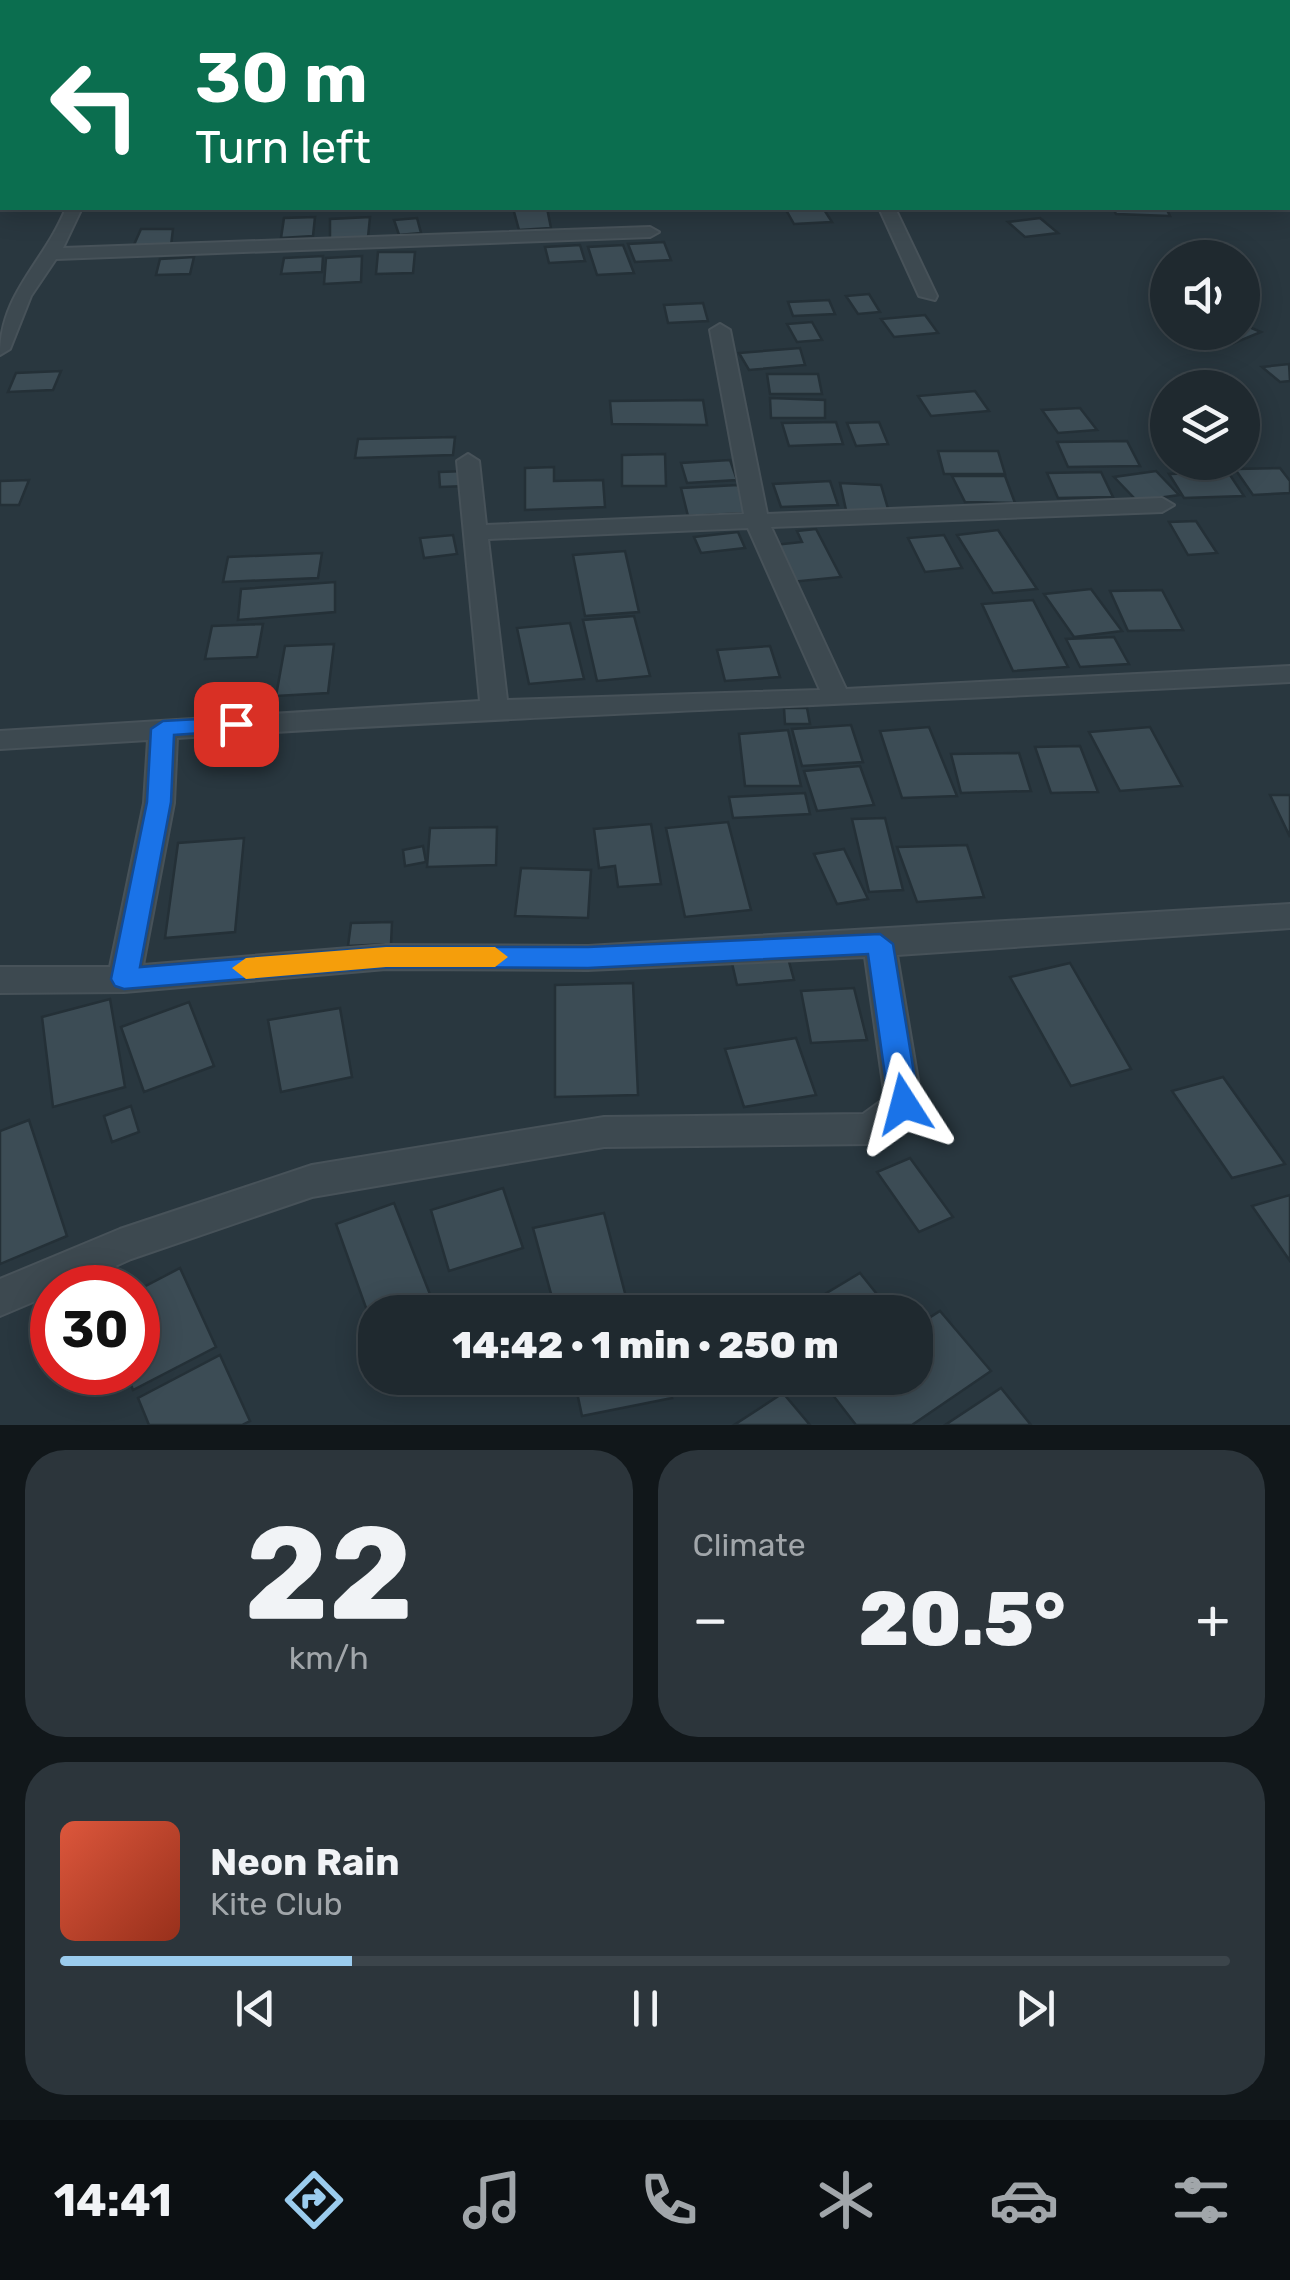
<!DOCTYPE html>
<meta charset="utf-8">
<style>
body{margin:0;font-family:Rubik,sans-serif;background:#2c353b;color:#f1f3f6;height:100vh;display:flex;flex-direction:column;font-size:38px;white-space:nowrap}
*{box-sizing:border-box;margin:0}
p{font-size:32px;color:#a1a6aa}
.icon{flex:none;width:55px;height:55px;fill:none;stroke:currentColor;stroke-width:2;stroke-linecap:round;stroke-linejoin:round}
.map{position:relative;height:1425px;overflow:hidden}
.panel{display:flex;flex-direction:column;gap:25px;padding:25px;background:#11171a;flex:1}
.panel>*{flex:none}
.top-card{position:absolute;left:0px;top:0px;width:1290px;height:210px;box-shadow:0 5px 25px #0003,0 0 0 2px #3c454b;background:#0b6e4f;color:#fff;overflow:hidden}
.buttons{position:absolute;left:1150px;top:240px;display:grid;gap:20px}
.buttons a{display:grid;place-items:center;width:110px;height:110px;border-radius:50%;background:#1f292f;box-shadow:0 5px 25px #0003,0 0 0 2px #3c454b;font-size:50px}
.speed{position:absolute;left:30px;top:1265px;display:flex;gap:20px;font-size:50px;font-weight:700;text-align:center}
.speed>*{display:grid;place-content:center;width:130px;height:130px;border-radius:50%;background:#1f292f;box-shadow:0 5px 25px #0003,0 0 0 2px #3c454b;line-height:1}
.speed .limit{border:15px solid #d22;background:#fff;color:#111}
.pin{position:absolute;display:grid;place-items:center;width:85px;height:85px;color:#fff;margin:-42px;border-radius:20px;box-shadow:0 5px 15px #0006}
.me{position:absolute;width:110px;margin:-55px;rotate:351deg;stroke-linejoin:round;filter:drop-shadow(0 0 8px #0008)}
.turn{display:flex;align-items:center;gap:35px;height:210px;padding:0 30px;font-size:45px}
.turn .icon{width:130px;height:130px;stroke-width:2.5}
.turn b{display:block;font-size:70px;line-height:85px}
.big{font-size:75px;font-weight:800;line-height:1.1}
.panel .tile{flex:1;display:flex;flex-direction:column;justify-content:center;gap:15px;min-width:0;padding:0 35px;border-radius:40px;background:#2c353b}
.panel .dial{align-items:center;gap:0}
.dial b{font-size:130px;line-height:1}
.song{display:flex;align-items:center;gap:30px}
.cover{width:120px;height:120px;border-radius:15px;background:linear-gradient(135deg,hsl(10 70% 55%),hsl(10 70% 35%))}
.played{height:10px;border-radius:5px;background:linear-gradient(90deg,#9bccee 25%,#3c454b 25%)}
.keys{display:flex;justify-content:space-around;direction:ltr}
.heat{display:flex;justify-content:space-between;align-items:center;font-size:55px;direction:ltr}
.panel .tiles{flex:1;display:grid;gap:25px;grid-template-columns:1fr 1fr}
.tile:last-child{grid-column:span 2}
.trip{position:absolute;left:358px;top:1295px;width:575px;height:100px;border-radius:40px;background:#1f292f;box-shadow:0 5px 25px #0003,0 0 0 2px #3c454b;font-weight:800;line-height:100px;text-align:center}
.tab-bar{display:flex;height:160px;justify-content:space-around;align-items:center;background:#0c1013;color:#a1a6aa}
.tab-bar .icon{width:70px;height:70px}
.tab-bar .current{color:#9bccee}
.tab-bar b{font-size:45px;color:#f1f3f6}
.map>svg:first-child{display:block}
.lines{fill:none;stroke-linecap:round;stroke-linejoin:round}
.river{fill:#1d303d;fill-rule:evenodd}
.building{fill:#3c4c55;stroke:#243037;stroke-width:2.5}
.street-casing{stroke:#475259;stroke-width:4}
.street{fill:#3d4950;fill-rule:evenodd}
.route{fill:#1a73e8;stroke:#114b97;stroke-width:2.5}
.slow{fill:#f59e0b}
</style>
<div class="map">
<svg width="1290" height="1425" viewBox="0 0 1290 1425">
<rect width="100%" height="100%" fill="#29373f"/>
<g class="lines">
<!-- river -->
<g class="river">
<polygon points="458,0 586,0 587,2 460,2"/>
<polygon points="955,0 1003,0 1004,2 957,2"/>
<rect x="1288" y="31" width="2" height="16"/>
</g>
</g>
<!-- building -->
<g class="building">
<polygon points="513,208 547,208 551,228 519,230"/>
<polygon points="785,208 823,208 832,222 794,224"/>
<polygon points="1113,208 1166,208 1170,216 1116,214"/>
<polygon points="315,217 313,236 281,238 284,218"/>
<polygon points="370,217 368,237 330,239 330,219"/>
<polygon points="417,218 421,233 399,235 394,220"/>
<polygon points="1040,218 1058,233 1025,237 1008,222"/>
<polygon points="141,229 173,229 171,246 133,247"/>
<polygon points="664,242 671,260 635,262 628,244"/>
<polygon points="580,245 585,261 549,263 545,247"/>
<polygon points="623,245 634,273 597,275 588,247"/>
<polygon points="378,252 415,252 413,273 376,274"/>
<polygon points="323,256 322,272 281,274 284,258"/>
<polygon points="362,256 361,282 324,284 326,258"/>
<polygon points="194,257 190,274 156,275 160,259"/>
<polygon points="869,294 880,312 858,314 846,296"/>
<polygon points="829,300 835,314 793,316 788,302"/>
<polygon points="703,303 708,321 668,323 664,305"/>
<polygon points="925,315 938,333 894,337 881,319"/>
<polygon points="812,322 822,340 797,342 787,324"/>
<polygon points="1242,324 1261,332 1232,344 1206,332 1242,332"/>
<polygon points="800,348 805,365 749,370 739,353"/>
<polygon points="1289,364 1290,381 1280,382 1262,367"/>
<polygon points="61,371 53,390 8,392 16,373"/>
<polygon points="767,374 818,374 822,394 770,394"/>
<polygon points="975,391 989,411 931,416 918,396"/>
<polygon points="770,398 825,400 825,418 771,418"/>
<polygon points="703,400 707,425 612,424 610,401"/>
<polygon points="1080,408 1097,430 1058,433 1042,410"/>
<polygon points="836,422 843,444 789,446 782,423"/>
<polygon points="879,422 888,444 856,446 847,423"/>
<polygon points="455,437 453,455 355,458 358,439"/>
<polygon points="1127,441 1140,466 1068,467 1057,442"/>
<polygon points="938,451 998,451 1005,474 944,474"/>
<polygon points="665,454 666,486 622,486 622,455"/>
<polygon points="730,460 737,480 687,483 681,463"/>
<polygon points="554,467 554,481 603,480 605,507 525,510 525,468"/>
<polygon points="1280,468 1290,481 1290,493 1253,495 1235,469"/>
<polygon points="466,471 467,486 440,487 439,472"/>
<polygon points="1156,471 1179,495 1137,501 1114,477"/>
<polygon points="1101,472 1113,497 1058,498 1047,473"/>
<polygon points="1228,472 1244,496 1184,498 1169,474"/>
<polygon points="952,476 1005,476 1015,503 965,502"/>
<polygon points="29,480 19,505 0,505 0,481"/>
<polygon points="830,481 838,505 781,507 773,484"/>
<polygon points="840,483 881,485 889,512 846,510"/>
<polygon points="738,485 747,513 688,516 681,488"/>
<polygon points="1196,521 1217,553 1188,555 1169,522"/>
<polygon points="816,529 841,577 791,582 774,545 802,542 797,531"/>
<polygon points="998,530 1037,589 993,593 957,535"/>
<polygon points="738,532 745,548 701,553 694,537"/>
<polygon points="453,535 457,554 424,558 420,538"/>
<polygon points="944,535 962,568 925,572 908,538"/>
<polygon points="625,551 639,612 585,616 573,555"/>
<polygon points="322,553 318,578 223,582 228,557"/>
<polygon points="335,582 335,612 238,620 241,589"/>
<polygon points="1091,589 1122,631 1074,637 1044,594"/>
<polygon points="1162,590 1183,630 1128,631 1110,591"/>
<polygon points="1033,600 1068,667 1013,671 982,604"/>
<polygon points="634,616 650,676 597,681 583,620"/>
<polygon points="570,623 584,679 529,684 517,628"/>
<polygon points="263,624 257,657 205,659 212,626"/>
<polygon points="1114,637 1129,664 1080,667 1066,639"/>
<polygon points="334,644 328,693 276,696 285,646"/>
<polygon points="770,646 780,677 725,681 717,650"/>
<polygon points="784,708 807,708 810,724 785,724"/>
<polygon points="851,725 863,762 802,766 792,729"/>
<polygon points="929,727 957,796 902,798 880,731"/>
<polygon points="1150,727 1182,786 1120,791 1089,732"/>
<polygon points="788,730 801,786 745,786 739,734"/>
<polygon points="1080,746 1098,792 1051,793 1035,747"/>
<polygon points="1019,753 1031,791 961,793 951,754"/>
<polygon points="860,766 874,805 817,811 804,771"/>
<polygon points="805,793 810,814 733,818 729,797"/>
<polygon points="1270,795 1290,795 1290,837"/>
<polygon points="885,818 903,890 869,892 852,819"/>
<polygon points="728,822 751,910 685,917 666,828"/>
<polygon points="651,824 661,884 618,887 615,866 599,868 594,829"/>
<polygon points="497,827 496,865 427,867 430,828"/>
<polygon points="244,838 235,932 165,938 178,843"/>
<polygon points="967,845 984,897 917,902 897,847"/>
<polygon points="423,846 426,862 405,866 403,850"/>
<polygon points="844,849 868,899 837,904 814,854"/>
<polygon points="521,868 591,870 588,918 515,916"/>
<polygon points="392,922 391,944 348,946 351,923"/>
<polygon points="788,958 794,980 737,985 732,963"/>
<polygon points="1070,963 1131,1069 1071,1086 1010,977"/>
<polygon points="633,983 638,1095 555,1097 555,985"/>
<polygon points="854,988 867,1040 811,1043 801,991"/>
<polygon points="110,999 125,1087 53,1107 42,1017"/>
<polygon points="189,1002 214,1066 144,1092 121,1027"/>
<polygon points="340,1008 352,1077 281,1092 268,1020"/>
<polygon points="796,1038 816,1095 744,1107 725,1049"/>
<polygon points="1223,1077 1285,1164 1232,1178 1172,1091"/>
<polygon points="131,1106 139,1132 112,1142 104,1116"/>
<polygon points="29,1120 67,1236 0,1264 0,1131"/>
<polygon points="910,1158 953,1217 919,1232 877,1172"/>
<polygon points="503,1188 523,1248 449,1271 431,1210"/>
<polygon points="1290,1195 1290,1261 1252,1206"/>
<polygon points="394,1203 437,1312 375,1312 375,1333 336,1224"/>
<polygon points="604,1213 626,1297 556,1312 533,1228"/>
<polygon points="180,1268 216,1347 133,1390 126,1372 138,1372 138,1290"/>
<polygon points="860,1273 884,1303 869,1312 795,1312"/>
<polygon points="940,1311 991,1371 912,1425 856,1425 825,1385 838,1378 915,1378 915,1327"/>
<polygon points="220,1355 250,1421 242,1425 149,1425 138,1398"/>
<polygon points="574,1378 667,1378 672,1398 582,1416"/>
<polygon points="1001,1388 1031,1425 945,1425"/>
<polygon points="783,1393 810,1425 734,1425"/>
</g>
<g class="lines">
<!-- street casing -->
<g class="street-casing">
<g id="street">
<rect x="0" y="43" width="2" height="8"/>
<rect x="0" y="65" width="2" height="8"/>
<rect x="0" y="155" width="2" height="10"/>
<path d="M66,208H82L63,248L650,227L659,232L650,237L56,259L31,296L10,349L0,355C0,293 44,263 66,208Z"/>
<polygon points="879,208 895,208 937,296 935,300 919,296"/>
<path d="M720,324L730,330L767,514L1162,498L1174,505L1162,512L771,527L846,689L1290,666V682C919,702 547,714 177,738L174,803L143,965L386,945L588,946L1290,904V928L897,955L922,1104C913,1122 889,1137 870,1144L604,1147L312,1197L131,1259L67,1288H52V1294L0,1316V1279L120,1229L312,1165L604,1117L863,1114L885,1098L865,957L588,970L386,969L124,992L0,993V967H110L144,803L148,740L0,749V731L480,701L457,461L468,454L479,461L486,525L744,514L710,330ZM748,528L820,690L507,700L488,539Z"/>
</g>
</g>
<!-- street -->
<use href="#street" class="street"/>
</g>
<!-- route -->
<polygon class="route" points="236,717 248,724 245,730 174,735 171,802 140,967 386,947 588,947 880,934 893,944 919,1104 914,1113 904,1116 894,1113 889,1104 868,954 588,968 386,967 124,989 115,986 111,979 147,802 151,729 163,721"/>
<!-- slow -->
<polygon class="slow" points="386,947 495,947 508,957 495,967 386,967 246,979 232,968 246,958"/>
</svg>
<div class="buttons">
<a><svg class="icon" aria-label="sound" viewBox="0 0 24 24"><path d="M4 9h4l5-4v14l-5-4H4zM17 9q2 3 0 6"/></svg></a>
<a><svg class="icon" aria-label="layers" viewBox="0 0 24 24"><path d="M12 4l9 5-9 5-9-5zM3 14l9 5 9-5"/></svg></a>
</div>
<div class="speed"><div class="limit">30</div></div>
<div class="pin" style="left:236px;top:724px;background:#d93025"><svg class="icon" aria-label="arrive" viewBox="0 0 24 24"><path d="M6 21V4h12l-3 4 3 4H6"/></svg></div>
<svg class="me" style="left:904px;top:1104px" viewBox="-20 -20 40 40"><path d="M0-17L14 15 0 8-14 15z" fill="#1a73e8" stroke="#fff" stroke-width="4"/></svg>
<div class="trip">14:42 · 1 min · 250 m</div>
<div class="top-card">
<div class="turn"><svg class="icon" aria-label="left" viewBox="0 0 24 24"><path d="M17 20v-9H6M10 6l-5 5 5 5"/></svg><div><b>30 m</b>Turn left</div></div>
</div>
</div>
<section class="panel">
<div class="tiles">
<div class="tile dial"><b>22</b><p>km/h</p></div>
<div class="tile"><p>Climate</p>
<div class="heat"><a>−</a><b class="big">20.5°</b><a>+</a></div>
</div>
<div class="tile">
<div class="song"><i class="cover"></i><div><b>Neon Rain</b><p>Kite Club</p></div></div>
<div class="played"></div>
<div class="keys"><svg class="icon" aria-label="previous" viewBox="0 0 24 24"><path d="M18 5L8 12l10 7zM5 5v14"/></svg><svg class="icon" aria-label="pause" viewBox="0 0 24 24"><path d="M8 5v14M16 5v14"/></svg><svg class="icon" aria-label="next" viewBox="0 0 24 24"><path d="M6 5l10 7-10 7zM19 5v14"/></svg></div>
</div>
</div>
</section>
<nav class="tab-bar">
<b>14:41</b>
<svg class="icon current" aria-label="directions" viewBox="0 0 24 24"><path d="M12 3l9 9-9 9-9-9zM9 14v-3h6M13 9l2 2-2 2"/></svg>
<svg class="icon" aria-label="music" viewBox="0 0 24 24"><path d="M9 18V5l10-2v13"/><circle cx="6" cy="18" r="3"/><circle cx="16" cy="16" r="3"/></svg>
<svg class="icon" aria-label="phone" viewBox="0 0 24 24"><path d="M5 4h4l2 5-3 2q2 4 5 5l2-3 5 2v4C11 20 4 13 5 4z"/></svg>
<svg class="icon" aria-label="climate" viewBox="0 0 24 24"><path d="M12 3v18M4 7l16 10M4 17L20 7"/></svg>
<svg class="icon" aria-label="car" viewBox="0 0 24 24"><path d="M5 17H2v-5l4-1 3-4h7l3 4 3 1v5h-3M9 17h6M6 11h13"/><circle cx="7" cy="17" r="2"/><circle cx="17" cy="17" r="2"/></svg>
<svg class="icon" aria-label="filters" viewBox="0 0 24 24"><path d="M4 7h16M4 17h16"/><circle cx="9" cy="7" r="2"/><circle cx="15" cy="17" r="2"/></svg>
</nav>
